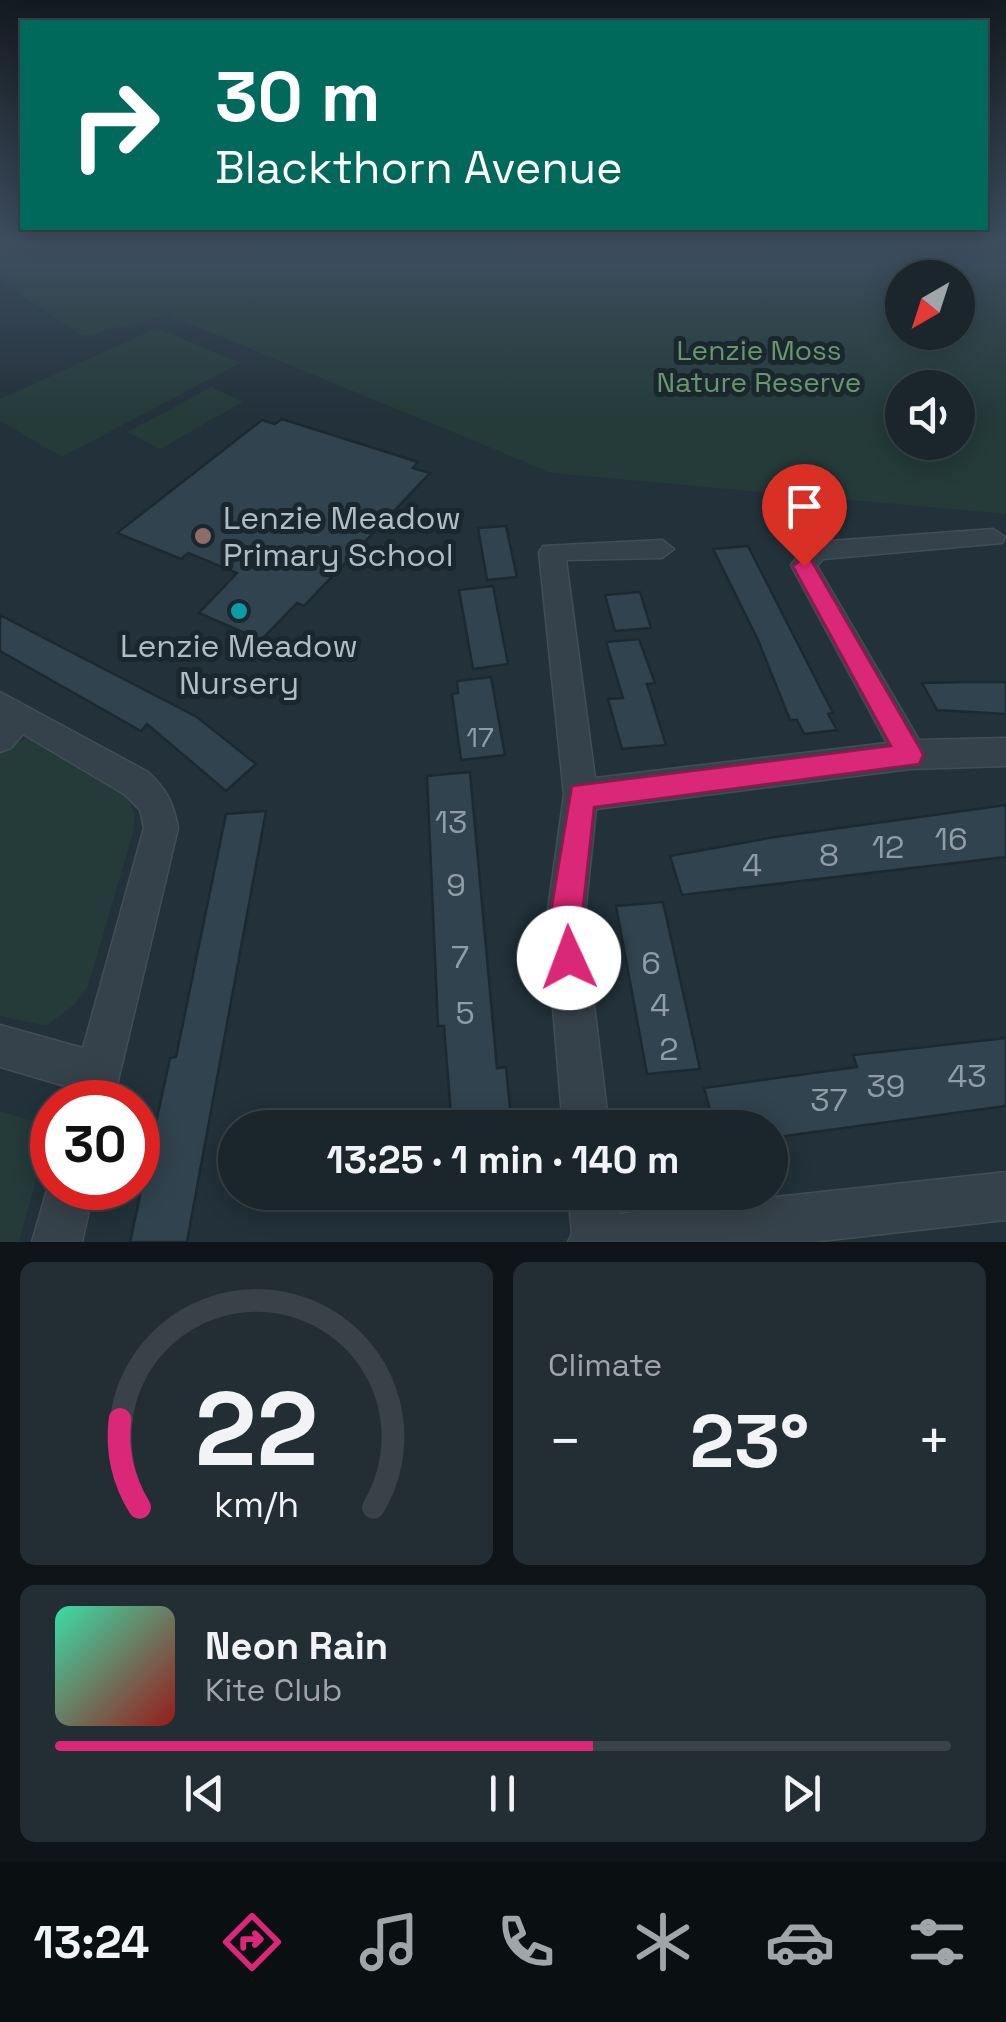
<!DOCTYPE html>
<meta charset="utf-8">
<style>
body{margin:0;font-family:"Space Grotesk",sans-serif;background:#232d34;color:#f1f3f6;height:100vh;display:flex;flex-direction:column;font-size:38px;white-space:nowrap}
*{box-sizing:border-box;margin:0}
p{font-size:32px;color:#9fa5a9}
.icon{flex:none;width:55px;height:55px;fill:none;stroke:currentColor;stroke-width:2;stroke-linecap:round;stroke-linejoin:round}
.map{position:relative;height:1242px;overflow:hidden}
.sheet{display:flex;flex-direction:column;gap:20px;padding:20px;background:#0e1418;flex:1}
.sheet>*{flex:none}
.banner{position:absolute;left:20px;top:20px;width:968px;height:210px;border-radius:0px;box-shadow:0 5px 25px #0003,0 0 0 2px #384248;background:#00695c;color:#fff;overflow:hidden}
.needle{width:65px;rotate:219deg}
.controls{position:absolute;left:885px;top:260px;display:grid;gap:20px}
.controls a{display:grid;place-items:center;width:90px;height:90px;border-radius:50%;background:#1a252c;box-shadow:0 5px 25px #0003,0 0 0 2px #384248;font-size:50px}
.speed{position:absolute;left:30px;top:1080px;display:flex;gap:20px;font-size:50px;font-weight:700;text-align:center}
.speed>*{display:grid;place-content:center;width:130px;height:130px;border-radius:50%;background:#1a252c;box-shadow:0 5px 25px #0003,0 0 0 2px #384248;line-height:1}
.speed .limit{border:15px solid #d22;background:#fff;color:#111}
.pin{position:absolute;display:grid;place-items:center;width:85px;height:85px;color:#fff;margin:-102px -42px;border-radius:50% 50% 50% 0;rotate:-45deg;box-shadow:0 0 10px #0007}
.pin .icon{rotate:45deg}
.me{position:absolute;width:110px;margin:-55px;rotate:358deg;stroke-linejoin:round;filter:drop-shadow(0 0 8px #0008)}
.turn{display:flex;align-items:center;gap:35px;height:210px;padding:0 30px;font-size:45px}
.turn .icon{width:130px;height:130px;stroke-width:2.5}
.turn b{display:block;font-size:70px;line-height:85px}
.big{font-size:75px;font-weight:700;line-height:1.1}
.sheet .tile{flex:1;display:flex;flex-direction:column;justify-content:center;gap:15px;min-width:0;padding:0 35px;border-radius:15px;background:#232d34}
.sheet .dial{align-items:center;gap:0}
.dial svg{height:260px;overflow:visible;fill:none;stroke:#384248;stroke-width:7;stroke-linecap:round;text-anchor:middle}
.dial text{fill:#f1f3f6;stroke:none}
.song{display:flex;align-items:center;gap:30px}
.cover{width:120px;height:120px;border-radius:15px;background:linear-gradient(135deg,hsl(160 70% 55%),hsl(0 70% 35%))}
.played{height:10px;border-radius:5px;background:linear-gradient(90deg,#db2777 60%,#384248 60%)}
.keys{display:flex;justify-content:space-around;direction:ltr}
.heat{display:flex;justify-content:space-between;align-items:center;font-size:55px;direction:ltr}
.sheet .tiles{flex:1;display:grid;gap:20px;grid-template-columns:1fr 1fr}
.tile:last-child{grid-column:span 2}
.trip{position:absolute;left:218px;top:1110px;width:570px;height:100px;border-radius:50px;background:#1a252c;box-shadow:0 5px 25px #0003,0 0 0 2px #384248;font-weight:700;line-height:100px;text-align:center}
.tab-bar{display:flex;height:160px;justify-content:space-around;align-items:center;background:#0a0f12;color:#9fa5a9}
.tab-bar .icon{width:70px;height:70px}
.tab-bar .on{color:#db2777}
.tab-bar b{font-size:45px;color:#f1f3f6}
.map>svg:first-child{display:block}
.green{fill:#243b39;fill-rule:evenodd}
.building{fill:#31434e;stroke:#1d2931;stroke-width:2.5}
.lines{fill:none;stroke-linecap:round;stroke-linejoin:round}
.street-casing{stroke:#424e56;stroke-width:3}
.street{fill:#36424b;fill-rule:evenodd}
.route{fill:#db2777;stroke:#8e194d;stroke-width:2.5}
.education-dot{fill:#8d6e63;stroke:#1b272f;stroke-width:4}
.culture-dot{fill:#0f9aa8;stroke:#1b272f;stroke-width:4}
.labels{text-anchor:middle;stroke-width:10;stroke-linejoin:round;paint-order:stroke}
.far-park-label{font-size:28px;fill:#68976a;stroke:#1b272f}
.number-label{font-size:28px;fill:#909da7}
.poi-label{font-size:32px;fill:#b1bdc6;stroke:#1b272f;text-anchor:start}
.near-number-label{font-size:32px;fill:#909da7}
</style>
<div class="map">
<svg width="1006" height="1242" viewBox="0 0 1006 1242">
<rect width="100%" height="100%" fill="#22313a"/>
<!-- green -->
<g class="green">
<path d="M0,241H1006V514L552,473L168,315L83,336L5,284L0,277ZM902,278H958V332H902ZM902,388H958V442H902Z"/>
<polygon points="157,328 240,363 62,457 0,421 0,399"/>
<polygon points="211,387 243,402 160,449 128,432"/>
<polygon points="28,738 125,795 135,813 133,833 88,986 75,1004 46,1026 0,1016 0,754 7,746"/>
<polygon points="0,1111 41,1124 46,1143 19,1242 0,1242"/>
</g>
<!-- building -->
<g class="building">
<polygon points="282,419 418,462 413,468 430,473 304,606 297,603 261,640 199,613 237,573 188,553 181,559 117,533 262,420 275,424"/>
<polygon points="506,526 517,577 487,580 478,528"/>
<polygon points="748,546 833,713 828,714 837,730 804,734 797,720 790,720 758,640 713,549"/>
<polygon points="493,586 508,664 473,669 459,590"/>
<polygon points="640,592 651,628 615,631 605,595"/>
<polygon points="0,615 197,717 256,764 226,791 147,724 141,731 0,651"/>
<polygon points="639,639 655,683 647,684 666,745 622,749 608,699 623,698 606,642"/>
<polygon points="491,677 505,755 461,760 452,694 458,693 457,681"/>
<polygon points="964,682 1006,682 1006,714 937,710 922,683"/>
<polygon points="470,772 497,1068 506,1067 512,1128 452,1128 444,1026 438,1026 427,776"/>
<polygon points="1006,805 1006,857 682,895 670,856 775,837"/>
<polygon points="266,811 187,1242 130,1242 170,1058 176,1057 226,814"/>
<polygon points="663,902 700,1069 647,1074 616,906"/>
<polygon points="1006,1038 1006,1106 770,1138 770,1128 715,1128 704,1088 857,1067 853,1055"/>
</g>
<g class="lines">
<!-- street casing -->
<g class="street-casing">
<g id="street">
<polygon points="993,529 1005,537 1002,543 823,559 817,566 919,740 1006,738 1006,766 910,769 596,809 584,924 609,1128 563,1128 546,924 564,795 539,552 543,546 662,540 674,549 662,558 566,560 595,778 887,743 791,565 807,545 816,542"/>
<path d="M0,692L148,772C167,790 173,802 178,828L113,1102H69L72,1088L0,1067V1025L83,1048L144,828L140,810L124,794L23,734L11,748L0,752Z"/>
<polygon points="1006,1172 1006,1220 812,1242 568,1242 572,1234 568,1192 616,1192 619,1214"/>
<polygon points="52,1173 52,1188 94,1188 82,1242 32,1242"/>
</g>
</g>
<!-- street -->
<use href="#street" class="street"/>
</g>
<!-- sky -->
<linearGradient id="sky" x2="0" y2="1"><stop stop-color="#131b20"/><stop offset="0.58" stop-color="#3e4e60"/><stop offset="1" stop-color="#3e4e60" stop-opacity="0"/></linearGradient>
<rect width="1006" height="415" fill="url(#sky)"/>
<!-- route -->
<polygon class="route" points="804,558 811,560 919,747 923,755 919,764 594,807 581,924 585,958 580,970 569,974 557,970 549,924 572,786 891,746 793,566"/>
<!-- markers -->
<circle class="education-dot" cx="203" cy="536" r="10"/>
<circle class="culture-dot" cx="239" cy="611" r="10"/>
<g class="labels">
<!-- far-park labels -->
<g class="far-park-label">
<text x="759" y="360">Lenzie Moss<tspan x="759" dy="32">Nature Reserve</tspan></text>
</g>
<!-- number labels -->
<g class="number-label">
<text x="480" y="747">17</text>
</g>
<!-- poi labels -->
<g class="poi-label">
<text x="223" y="529">Lenzie Meadow<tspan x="223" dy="37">Primary School</tspan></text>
<text x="239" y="657" text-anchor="middle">Lenzie Meadow<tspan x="239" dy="37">Nursery</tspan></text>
</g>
<!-- near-number labels -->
<g class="near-number-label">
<text x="451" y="833">13</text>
<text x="951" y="850">16</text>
<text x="888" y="858">12</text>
<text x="829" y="866">8</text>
<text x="752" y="876">4</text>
<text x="456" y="896">9</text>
<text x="460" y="968">7</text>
<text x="651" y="974">6</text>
<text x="660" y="1016">4</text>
<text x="465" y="1024">5</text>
<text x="669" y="1060">2</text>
<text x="967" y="1087">43</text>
<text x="886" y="1097">39</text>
<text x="829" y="1111">37</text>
</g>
</g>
</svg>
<div class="controls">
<a><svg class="needle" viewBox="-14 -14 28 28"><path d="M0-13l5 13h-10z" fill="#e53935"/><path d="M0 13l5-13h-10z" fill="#9fa5a9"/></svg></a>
<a><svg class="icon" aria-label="sound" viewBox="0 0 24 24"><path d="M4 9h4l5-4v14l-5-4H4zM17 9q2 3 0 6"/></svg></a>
</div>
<div class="speed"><div class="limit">30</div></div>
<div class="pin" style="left:804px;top:566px;background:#d93025"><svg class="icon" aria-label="arrive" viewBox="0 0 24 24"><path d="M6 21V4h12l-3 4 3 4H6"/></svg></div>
<svg class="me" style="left:569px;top:958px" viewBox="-20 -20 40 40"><circle r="19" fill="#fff"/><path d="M0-13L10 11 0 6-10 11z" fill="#db2777"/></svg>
<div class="trip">13:25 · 1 min · 140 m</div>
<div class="banner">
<div class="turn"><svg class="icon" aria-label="right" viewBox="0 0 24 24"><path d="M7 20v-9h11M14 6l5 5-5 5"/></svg><div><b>30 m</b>Blackthorn Avenue</div></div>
</div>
</div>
<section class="sheet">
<div class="tiles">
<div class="tile dial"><svg viewBox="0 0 100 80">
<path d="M14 69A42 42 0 1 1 86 69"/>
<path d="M14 69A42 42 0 0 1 8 42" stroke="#db2777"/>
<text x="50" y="56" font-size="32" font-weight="700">22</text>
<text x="50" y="72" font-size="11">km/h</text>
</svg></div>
<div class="tile"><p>Climate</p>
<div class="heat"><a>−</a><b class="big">23°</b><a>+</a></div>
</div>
<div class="tile">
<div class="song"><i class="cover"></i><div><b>Neon Rain</b><p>Kite Club</p></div></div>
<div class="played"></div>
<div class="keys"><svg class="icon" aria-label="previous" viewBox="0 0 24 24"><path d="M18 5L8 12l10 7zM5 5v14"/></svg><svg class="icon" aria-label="pause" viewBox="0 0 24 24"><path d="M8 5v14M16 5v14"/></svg><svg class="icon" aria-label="next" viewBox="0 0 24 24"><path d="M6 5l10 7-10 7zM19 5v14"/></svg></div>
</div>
</div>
</section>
<nav class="tab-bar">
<b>13:24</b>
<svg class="icon on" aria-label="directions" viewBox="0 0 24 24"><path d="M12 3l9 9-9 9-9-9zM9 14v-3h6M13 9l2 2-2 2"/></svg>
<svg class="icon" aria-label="music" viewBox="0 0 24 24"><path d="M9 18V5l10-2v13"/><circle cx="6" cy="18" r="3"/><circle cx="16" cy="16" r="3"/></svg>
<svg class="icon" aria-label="phone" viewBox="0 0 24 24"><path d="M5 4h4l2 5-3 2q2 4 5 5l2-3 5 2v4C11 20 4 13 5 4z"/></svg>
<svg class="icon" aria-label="climate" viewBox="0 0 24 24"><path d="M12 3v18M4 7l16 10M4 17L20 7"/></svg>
<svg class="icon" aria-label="car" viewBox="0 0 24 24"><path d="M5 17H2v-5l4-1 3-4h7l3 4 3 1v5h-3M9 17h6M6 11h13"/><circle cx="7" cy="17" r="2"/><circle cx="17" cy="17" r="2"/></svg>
<svg class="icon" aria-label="filters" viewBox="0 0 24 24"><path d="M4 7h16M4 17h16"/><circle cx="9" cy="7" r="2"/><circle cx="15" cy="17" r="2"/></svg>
</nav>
